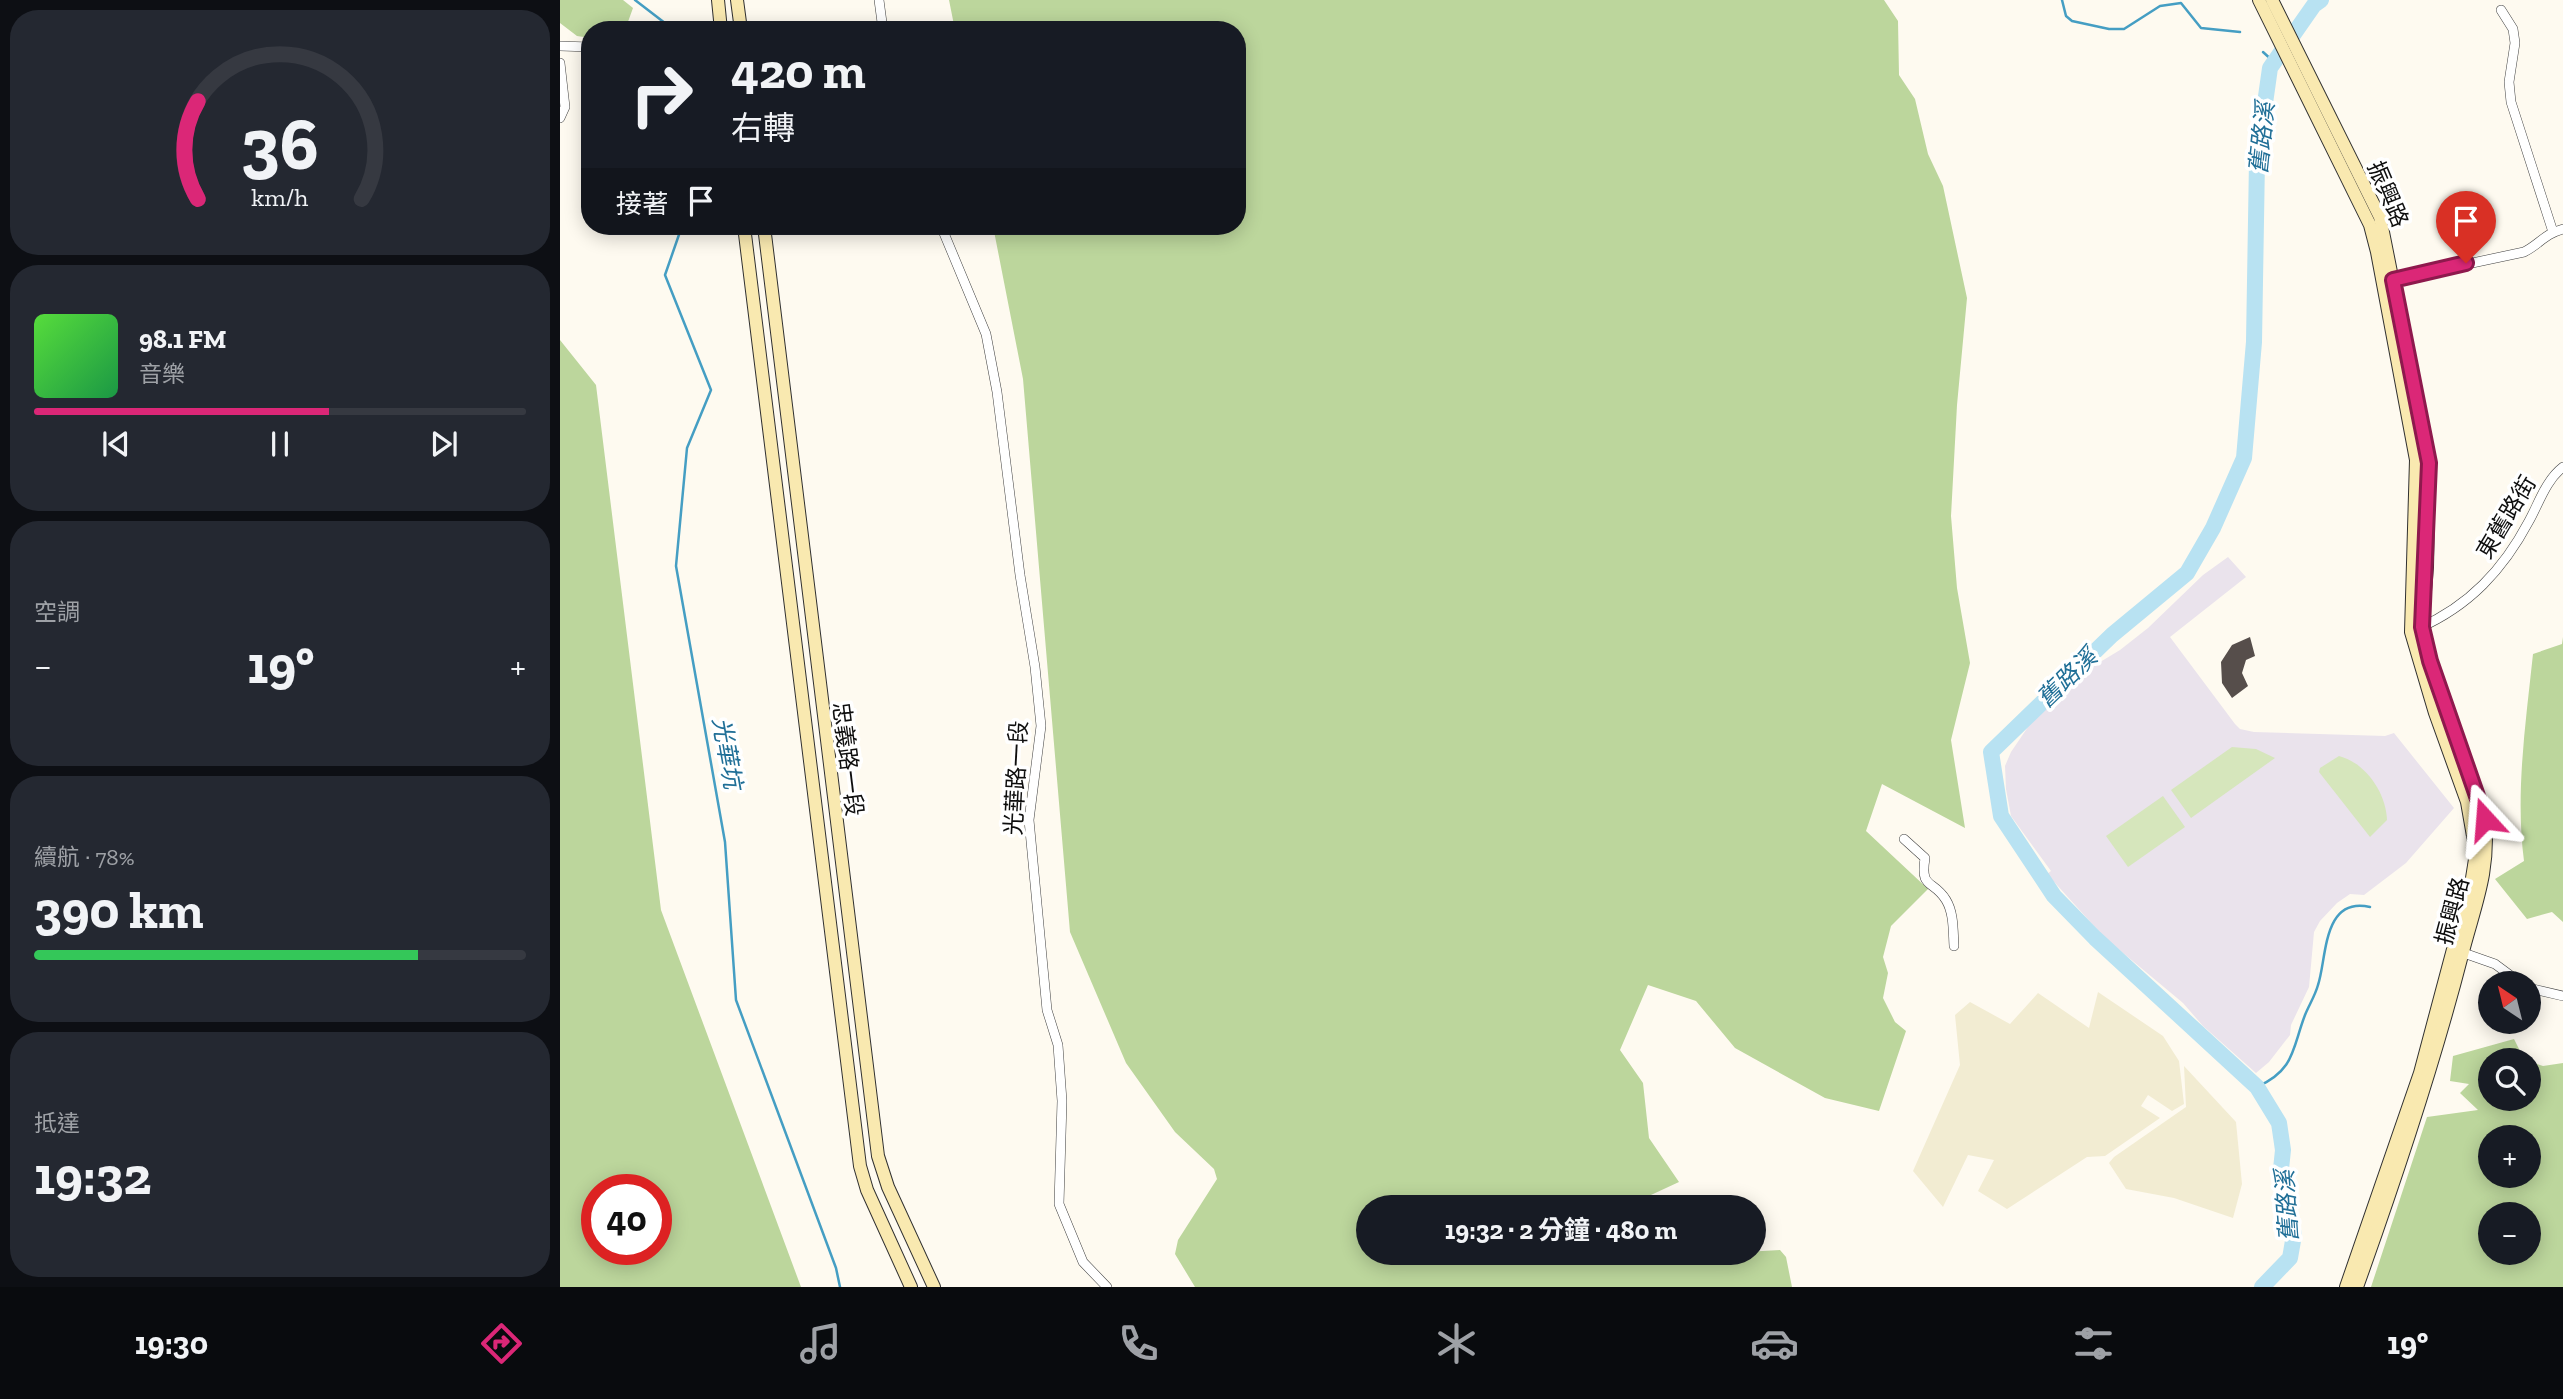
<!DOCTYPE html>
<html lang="zh-TW">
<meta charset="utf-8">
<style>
body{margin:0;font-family:"Zilla Slab","Noto Sans TC",serif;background:#242831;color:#f1f3f6;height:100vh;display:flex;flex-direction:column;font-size:26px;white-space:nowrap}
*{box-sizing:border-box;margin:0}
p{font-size:23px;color:#9ea1a6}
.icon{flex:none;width:38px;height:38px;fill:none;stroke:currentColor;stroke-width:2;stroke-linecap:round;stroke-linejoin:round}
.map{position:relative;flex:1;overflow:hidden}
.panel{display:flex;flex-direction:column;gap:10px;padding:10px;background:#0d0f14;width:560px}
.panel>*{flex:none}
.hud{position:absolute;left:21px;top:21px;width:665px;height:214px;border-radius:28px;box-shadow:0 4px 18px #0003;background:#171b24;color:#f1f3f6;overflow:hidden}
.needle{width:46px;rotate:325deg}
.buttons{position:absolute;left:1918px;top:971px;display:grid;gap:14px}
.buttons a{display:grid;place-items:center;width:63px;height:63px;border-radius:50%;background:#171b24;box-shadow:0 4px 18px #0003;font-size:35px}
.speed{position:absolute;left:21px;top:1174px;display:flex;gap:14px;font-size:35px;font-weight:700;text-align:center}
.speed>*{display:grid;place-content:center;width:91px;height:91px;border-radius:50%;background:#171b24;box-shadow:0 4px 18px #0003;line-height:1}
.speed .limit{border:10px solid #d22;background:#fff;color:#111}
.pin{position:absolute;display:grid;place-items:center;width:60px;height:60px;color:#fff;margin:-72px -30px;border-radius:50% 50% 50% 0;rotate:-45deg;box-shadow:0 0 7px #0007}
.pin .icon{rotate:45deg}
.me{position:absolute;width:77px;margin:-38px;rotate:341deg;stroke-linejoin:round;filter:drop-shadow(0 0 5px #0008)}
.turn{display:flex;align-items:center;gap:24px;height:147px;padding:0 35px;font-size:32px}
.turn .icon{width:91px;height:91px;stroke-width:2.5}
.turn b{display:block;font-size:49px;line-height:60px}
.then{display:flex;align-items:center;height:66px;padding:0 35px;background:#0003;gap:14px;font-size:26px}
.big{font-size:52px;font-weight:700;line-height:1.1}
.panel .widget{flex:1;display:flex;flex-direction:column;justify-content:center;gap:10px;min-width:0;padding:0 24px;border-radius:28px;background:#242831}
.panel .dial{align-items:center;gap:0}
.dial svg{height:182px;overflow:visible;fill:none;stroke:#363941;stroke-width:7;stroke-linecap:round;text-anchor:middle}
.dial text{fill:#f1f3f6;stroke:none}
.song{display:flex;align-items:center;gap:21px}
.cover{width:84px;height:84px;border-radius:10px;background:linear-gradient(135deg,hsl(110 70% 55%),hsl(140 70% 35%))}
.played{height:7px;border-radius:4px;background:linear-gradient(90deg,#db2777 60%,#363941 60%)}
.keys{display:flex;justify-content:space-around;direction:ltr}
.heat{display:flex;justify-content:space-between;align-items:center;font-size:38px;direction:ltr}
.charge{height:10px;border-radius:5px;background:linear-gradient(90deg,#34c759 78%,#363941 0)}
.trip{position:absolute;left:796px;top:1195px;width:410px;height:70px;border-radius:35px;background:#171b24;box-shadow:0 4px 18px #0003;font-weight:700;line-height:70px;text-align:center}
.menu{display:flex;height:112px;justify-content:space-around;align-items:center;background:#090b0e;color:#9ea1a6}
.menu .icon{width:49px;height:49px}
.menu .current{color:#db2777}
.menu b{font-size:32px;color:#f1f3f6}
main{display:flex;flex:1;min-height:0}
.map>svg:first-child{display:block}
.industrial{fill:#eae3ec}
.farmland{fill:#f2ecd2}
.green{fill:#d6e6bc}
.forest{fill:#bcd69c;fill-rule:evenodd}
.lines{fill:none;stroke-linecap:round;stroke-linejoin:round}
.stream{stroke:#459ec3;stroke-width:2.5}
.river{stroke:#b8e2f2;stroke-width:16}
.building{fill:#564e4b}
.street-casing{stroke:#414141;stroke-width:10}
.secondary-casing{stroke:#303030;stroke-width:14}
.street{stroke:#fff;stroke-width:9}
.secondary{stroke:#f9e9b0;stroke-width:12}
.route-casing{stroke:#8e194d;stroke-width:18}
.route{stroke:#db2777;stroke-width:12}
.labels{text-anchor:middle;stroke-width:7;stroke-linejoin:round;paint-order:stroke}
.street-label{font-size:23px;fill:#0e0e0e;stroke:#fff}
.water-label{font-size:24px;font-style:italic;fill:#206f97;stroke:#fff}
</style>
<main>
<section class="panel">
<div class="widget dial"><svg viewBox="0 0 100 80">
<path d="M14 69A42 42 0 1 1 86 69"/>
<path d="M14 69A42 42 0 0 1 14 26" stroke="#db2777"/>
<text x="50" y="56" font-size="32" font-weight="700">36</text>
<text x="50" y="72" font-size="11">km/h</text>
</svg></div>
<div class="widget">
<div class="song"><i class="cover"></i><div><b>98.1 FM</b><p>音樂</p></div></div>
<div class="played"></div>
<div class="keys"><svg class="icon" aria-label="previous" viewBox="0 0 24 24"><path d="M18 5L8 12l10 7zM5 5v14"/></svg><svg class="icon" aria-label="pause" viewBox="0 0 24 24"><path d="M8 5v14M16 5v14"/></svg><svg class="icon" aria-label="next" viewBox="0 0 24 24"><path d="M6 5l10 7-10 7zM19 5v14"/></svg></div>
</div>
<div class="widget"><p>空調</p>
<div class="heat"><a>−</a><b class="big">19°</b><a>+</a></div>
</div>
<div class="widget"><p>續航 · 78%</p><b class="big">390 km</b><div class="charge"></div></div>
<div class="widget"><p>抵達</p><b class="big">19:32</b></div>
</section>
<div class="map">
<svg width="2003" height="1287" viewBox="0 0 2003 1287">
<rect width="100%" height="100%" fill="#fefaf0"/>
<!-- industrial -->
<polygon class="industrial" points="1668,557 1686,577 1610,637 1675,724 1680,729 1694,732 1825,736 1834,733 1894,808 1846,863 1804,895 1790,894 1777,903 1760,921 1754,932 1749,987 1731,1025 1730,1035 1709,1062 1696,1073 1643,1026 1623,1003 1544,937 1487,874 1491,871 1451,816 1446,789 1445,766 1451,752 1470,724 1517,676 1560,650 1588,628 1643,575"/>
<!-- farmland -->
<g class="farmland">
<polygon points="1538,992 1603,1036 1619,1061 1624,1104 1612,1111 1588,1095 1581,1106 1600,1118 1545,1156 1527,1157 1447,1209 1418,1191 1434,1160 1408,1155 1383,1207 1353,1171 1400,1065 1395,1015 1410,1002 1450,1024 1478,993 1529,1028"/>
<polygon points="1624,1066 1676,1122 1682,1184 1673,1218 1614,1198 1566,1189 1549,1163 1554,1157 1626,1107"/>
</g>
<!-- green -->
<g class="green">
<polygon points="1672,747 1696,749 1715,758 1631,818 1611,790"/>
<path d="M1779,756C1806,763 1826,793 1827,820L1810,837L1759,772L1760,768Z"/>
<polygon points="1603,796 1625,827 1568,867 1546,836"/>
</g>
<!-- forest -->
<g class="forest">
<polygon points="0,0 63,0 73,8 65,30 30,30 30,38 17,36 0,23"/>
<polygon points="389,0 1324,0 1338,21 1339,75 1355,99 1368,154 1383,186 1407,298 1397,405 1391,516 1397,588 1410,663 1391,740 1405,828 1322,784 1306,831 1368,889 1331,926 1323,957 1328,973 1323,998 1335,1022 1346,1031 1319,1111 1265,1098 1175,1048 1136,1001 1088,985 1060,1050 1083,1083 1089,1138 1119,1182 1065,1207 808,1208 808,1253 1106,1253 1129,1259 1167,1253 1220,1250 1226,1257 1232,1287 635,1287 615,1254 618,1240 657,1179 654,1169 615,1132 566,1063 510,932 463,379 433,226 677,226 677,30 395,30"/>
<path d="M0,340L36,385L101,910L241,1287H0ZM96,1190V1250H37V1190Z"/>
<path d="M2003,637V922L1992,912L1967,919L1935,879L1964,861C1955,793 1966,721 1973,654L2002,644Z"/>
<path d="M1954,1039L1964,1059L1968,1060H1930V1099H1969V1061L1983,1066L2003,1063V1287H1811L1867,1117L1918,1110L1900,1093L1909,1084L1890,1081L1893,1056ZM1930,1138H1969V1176H1930ZM1969,1214V1253H1930V1214Z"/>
</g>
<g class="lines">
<!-- stream -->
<g class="stream">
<polyline points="75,0 114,30"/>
<polyline points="1502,0 1506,16 1512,21 1549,29 1564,29 1600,6 1621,3 1641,28 1680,32"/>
<polyline points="1703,52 1714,62"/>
<polyline points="122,226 105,275 151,390 127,448 116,566 165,842 176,1000 276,1268 280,1287"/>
<path d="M1697,1087C1735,1070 1732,1049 1745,1015C1749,1005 1755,996 1758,985C1767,959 1762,896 1810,907"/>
</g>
<!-- river -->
<polyline class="river" points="1702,1287 1730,1258 1734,1235 1721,1169 1723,1150 1719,1123 1697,1087 1535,938 1494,896 1441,816 1431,752 1552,635 1627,573 1653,528 1684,458 1694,342 1697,160 1710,68 1754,5 1761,0"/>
</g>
<!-- building -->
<polygon class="building" points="1690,637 1695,656 1686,660 1682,673 1688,686 1672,698 1662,683 1661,662 1672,645"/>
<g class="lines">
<!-- street casing -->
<g class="street-casing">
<g id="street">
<polyline points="319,0 323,30"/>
<polyline points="1941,10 1953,29 1955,43 1949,82 1951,102 1993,232"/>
<polyline points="0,46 30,47"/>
<polyline points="0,63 5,107 0,118"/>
<polyline points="381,226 426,334 437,392 460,575 475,667 481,726 469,820 487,1010 498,1045 502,1101 499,1204 523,1262 547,1287"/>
<path d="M1827,281L1964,252C1980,244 1984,234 2003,229"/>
<path d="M1859,628C1909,606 1943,570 1969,521C1979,503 1986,480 2003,467"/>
<path d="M1344,839L1365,858C1360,890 1373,879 1386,900C1394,913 1393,931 1394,946"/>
<polyline points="1898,951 1935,964 1962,984"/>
<polyline points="1969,988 2003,996"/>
</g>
</g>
<!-- secondary casing -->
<g class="secondary-casing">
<g id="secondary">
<polyline points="158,0 161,30"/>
<polyline points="177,0 181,30"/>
<polyline points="1699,0 1810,225 1817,252 1856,460 1851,632 1875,713 1907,802 1916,853 1912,878 1860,1073 1786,1287"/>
<path d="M1712,0L1820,217L1869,463L1867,567L1862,627L1870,661L1925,819C1930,873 1915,904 1902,955C1873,1068 1836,1178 1797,1287"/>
<polyline points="184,226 300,1166 307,1190 351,1287"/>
<polyline points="204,226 318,1156 328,1187 374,1287"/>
</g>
</g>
<!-- street -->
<use href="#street" class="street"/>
<!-- secondary -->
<use href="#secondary" class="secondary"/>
</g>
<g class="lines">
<!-- route casing -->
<g class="route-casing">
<polyline id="route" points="1906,263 1833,280 1869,463 1862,627 1870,661 1925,819"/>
</g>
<!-- route -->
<use href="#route" class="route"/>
</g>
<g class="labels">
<!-- street labels -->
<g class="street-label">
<text transform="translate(1828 194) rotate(67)" y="8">振興路</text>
<text transform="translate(1946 517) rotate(-59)" y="8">東舊路街</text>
<text transform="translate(288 759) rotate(83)" y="8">忠義路一段</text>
<text transform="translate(456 778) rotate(-87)" y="8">光華路一段</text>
<text transform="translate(1892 911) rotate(-75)" y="8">振興路</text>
</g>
<!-- water labels -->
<g class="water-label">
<text transform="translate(1702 138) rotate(-84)" y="8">舊路溪</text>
<text transform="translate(1507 678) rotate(-44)" y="8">舊路溪</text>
<text transform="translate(167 753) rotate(80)" y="8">光華坑</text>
<text transform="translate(1727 1206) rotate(-94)" y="8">舊路溪</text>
</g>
</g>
</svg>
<div class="buttons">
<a><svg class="needle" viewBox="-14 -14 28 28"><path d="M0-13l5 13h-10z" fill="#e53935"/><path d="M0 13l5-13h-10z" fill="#9ea1a6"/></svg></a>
<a><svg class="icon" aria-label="search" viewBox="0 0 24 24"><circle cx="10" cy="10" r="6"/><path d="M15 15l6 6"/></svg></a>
<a>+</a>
<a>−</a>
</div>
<div class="speed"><div class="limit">40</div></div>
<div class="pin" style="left:1906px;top:263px;background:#d93025"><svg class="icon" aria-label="arrive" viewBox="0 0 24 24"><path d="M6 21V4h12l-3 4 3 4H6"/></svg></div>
<svg class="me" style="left:1925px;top:819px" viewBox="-20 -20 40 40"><path d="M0-17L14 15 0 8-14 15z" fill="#db2777" stroke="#fff" stroke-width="4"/></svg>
<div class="trip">19:32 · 2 分鐘 · 480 m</div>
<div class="hud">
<div class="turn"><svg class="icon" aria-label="right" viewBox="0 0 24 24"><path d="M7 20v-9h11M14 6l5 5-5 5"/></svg><div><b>420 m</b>右轉</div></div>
<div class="then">接著<svg class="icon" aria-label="arrive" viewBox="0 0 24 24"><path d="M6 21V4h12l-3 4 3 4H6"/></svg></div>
</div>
</div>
</main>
<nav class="menu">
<b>19:30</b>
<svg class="icon current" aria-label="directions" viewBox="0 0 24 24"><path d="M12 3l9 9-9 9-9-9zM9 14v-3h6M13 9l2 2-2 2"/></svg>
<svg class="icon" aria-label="music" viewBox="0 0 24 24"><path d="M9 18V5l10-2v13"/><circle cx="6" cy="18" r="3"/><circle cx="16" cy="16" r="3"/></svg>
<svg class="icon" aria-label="phone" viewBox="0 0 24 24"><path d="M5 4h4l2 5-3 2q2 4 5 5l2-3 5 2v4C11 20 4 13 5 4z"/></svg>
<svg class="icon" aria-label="climate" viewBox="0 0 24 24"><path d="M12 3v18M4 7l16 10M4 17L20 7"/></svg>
<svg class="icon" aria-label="car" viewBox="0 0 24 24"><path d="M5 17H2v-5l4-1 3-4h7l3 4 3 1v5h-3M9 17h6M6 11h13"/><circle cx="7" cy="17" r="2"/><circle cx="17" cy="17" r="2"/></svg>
<svg class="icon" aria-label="filters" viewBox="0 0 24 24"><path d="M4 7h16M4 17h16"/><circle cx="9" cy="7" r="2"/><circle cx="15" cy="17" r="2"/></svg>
<b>19°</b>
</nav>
